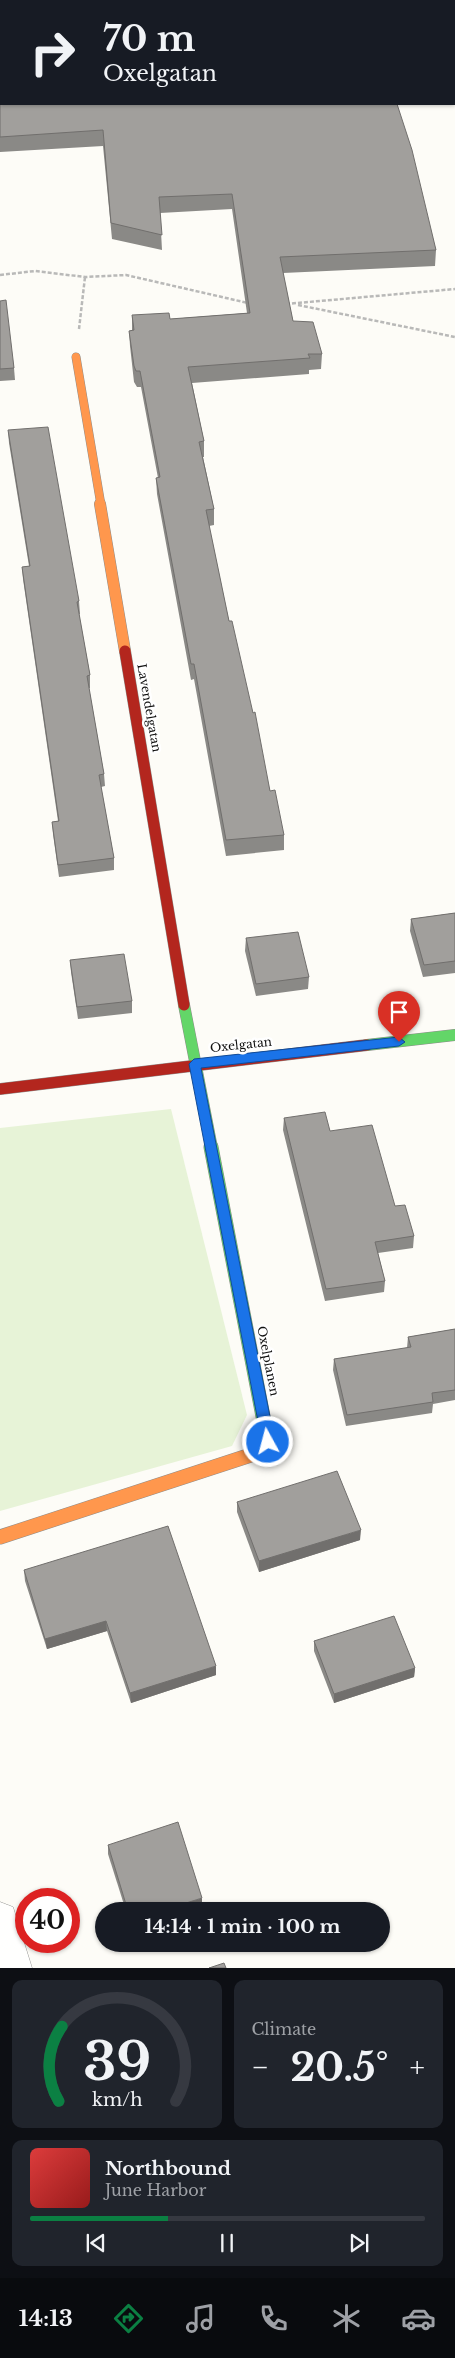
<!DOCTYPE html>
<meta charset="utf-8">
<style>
body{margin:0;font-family:"Libre Baskerville",serif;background:#20242c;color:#f1f3f6;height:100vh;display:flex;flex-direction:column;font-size:19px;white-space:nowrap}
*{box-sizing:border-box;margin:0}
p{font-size:16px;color:#9ea1a6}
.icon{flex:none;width:28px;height:28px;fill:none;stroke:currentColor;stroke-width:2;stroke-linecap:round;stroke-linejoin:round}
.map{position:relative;height:1968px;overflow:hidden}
.sheet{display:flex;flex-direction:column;gap:12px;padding:12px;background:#0d0f14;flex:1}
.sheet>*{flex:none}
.banner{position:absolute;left:0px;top:0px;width:455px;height:105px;box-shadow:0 1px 4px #0004;background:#171b24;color:#f1f3f6;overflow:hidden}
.speed{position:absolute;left:15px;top:1888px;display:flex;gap:10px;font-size:25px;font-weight:700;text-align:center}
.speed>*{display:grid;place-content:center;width:65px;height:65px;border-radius:50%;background:#171b24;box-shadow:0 1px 4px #0004;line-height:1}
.speed .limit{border:8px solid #d22;background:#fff;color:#111}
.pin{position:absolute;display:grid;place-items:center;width:42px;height:42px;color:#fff;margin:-51px -21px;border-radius:50% 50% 50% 0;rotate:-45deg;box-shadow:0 0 5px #0007}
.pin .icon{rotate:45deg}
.me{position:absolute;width:55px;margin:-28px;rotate:353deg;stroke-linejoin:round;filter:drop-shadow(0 0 4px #0008)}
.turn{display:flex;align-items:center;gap:18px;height:105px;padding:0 20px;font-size:22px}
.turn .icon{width:65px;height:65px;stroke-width:2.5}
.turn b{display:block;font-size:35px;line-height:42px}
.big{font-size:38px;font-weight:700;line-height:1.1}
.sheet .card{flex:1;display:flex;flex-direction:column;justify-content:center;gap:8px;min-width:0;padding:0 18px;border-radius:10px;background:#20242c}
.sheet .dial{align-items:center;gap:0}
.dial svg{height:130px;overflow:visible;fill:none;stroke:#363941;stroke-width:7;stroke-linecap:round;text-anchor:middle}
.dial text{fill:#f1f3f6;stroke:none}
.song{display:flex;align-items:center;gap:15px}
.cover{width:60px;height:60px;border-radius:8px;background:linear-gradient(135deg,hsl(0 70% 55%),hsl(0 70% 35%))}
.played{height:5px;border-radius:2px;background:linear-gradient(90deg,#0b8043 35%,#363941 35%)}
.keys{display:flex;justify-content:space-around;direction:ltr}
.heat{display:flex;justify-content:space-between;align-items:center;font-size:28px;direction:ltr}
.sheet .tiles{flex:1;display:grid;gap:12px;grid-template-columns:1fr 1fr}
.card:last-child{grid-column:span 2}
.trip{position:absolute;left:95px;top:1902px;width:295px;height:50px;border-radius:25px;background:#171b24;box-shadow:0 1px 4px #0004;font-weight:700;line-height:50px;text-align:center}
.dock{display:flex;height:80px;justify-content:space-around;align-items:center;background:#090b0e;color:#9ea1a6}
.dock .icon{width:35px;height:35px}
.dock .active{color:#0b8043}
.dock b{font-size:22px;color:#f1f3f6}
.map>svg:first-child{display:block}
.green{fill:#e7f3d7}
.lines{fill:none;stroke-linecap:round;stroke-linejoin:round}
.street-casing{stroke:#979795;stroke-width:1}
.fast-far1-casing{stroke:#8e8d8b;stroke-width:12}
.fast-casing{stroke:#8e8d8b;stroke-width:15}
.slow-far2-casing{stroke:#8e8d8b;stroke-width:9}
.slow-far1-casing{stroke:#8e8d8b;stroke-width:12}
.slow-casing{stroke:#8e8d8b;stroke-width:15}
.jam-casing{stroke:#8e8d8b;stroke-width:12}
.path{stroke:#b9b9b8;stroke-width:2.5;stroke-dasharray:4 2;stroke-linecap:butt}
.street{fill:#fffffe;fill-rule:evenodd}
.fast-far1{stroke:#63d668;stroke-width:11}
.fast{stroke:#63d668;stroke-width:14}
.slow-far2{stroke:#ff974d;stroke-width:8}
.slow-far1{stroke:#ff974d;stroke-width:11}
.slow{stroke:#ff974d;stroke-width:14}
.jam{stroke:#b3261e;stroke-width:11}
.wall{fill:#8a8986}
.shaded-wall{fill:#716f6d}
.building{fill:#a19f9c;stroke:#716f6d}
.route{fill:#1a73e8;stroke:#114b97}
.labels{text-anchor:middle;stroke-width:5;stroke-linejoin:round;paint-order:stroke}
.street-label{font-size:12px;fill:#111;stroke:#fff}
</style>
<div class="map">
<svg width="455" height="1968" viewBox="0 0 455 1968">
<rect width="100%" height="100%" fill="#fdfcf7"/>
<!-- green -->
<polygon class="green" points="171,1109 247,1415 232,1446 0,1511 0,1128"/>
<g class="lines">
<!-- street casing -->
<g class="street-casing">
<polygon id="street" points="0,1902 13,1907 32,1968 0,1968"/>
</g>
<!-- fast-far1 casing -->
<g class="fast-far1-casing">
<g id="fast-far1">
<polyline points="184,1005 212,1148"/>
<polyline points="367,1045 455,1035"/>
</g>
</g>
<!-- fast casing -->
<g class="fast-casing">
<polyline id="fast" points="211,1147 266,1432"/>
</g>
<!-- slow-far2 casing -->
<g class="slow-far2-casing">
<g id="slow-far2">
<polyline points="54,1 64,0"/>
<polyline points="76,357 101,505"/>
</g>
</g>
<!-- slow-far1 casing -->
<g class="slow-far1-casing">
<polyline id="slow-far1" points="100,504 125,651"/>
</g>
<!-- slow casing -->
<g class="slow-casing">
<polyline id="slow" points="0,1537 254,1454 268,1442 266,1432"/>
</g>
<!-- jam casing -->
<g class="jam-casing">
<g id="jam">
<polyline points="125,651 184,1005"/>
<polyline points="0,1089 367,1045"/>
</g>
</g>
<!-- path -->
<g class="path">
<polyline points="454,53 455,56"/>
<polyline points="0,275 35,271 85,277 126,275 248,303"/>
<polyline points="286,304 455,289"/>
<polyline points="298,305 455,337"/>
<polyline points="79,329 85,277"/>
</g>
<!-- street -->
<use href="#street" class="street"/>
<!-- fast-far1 -->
<use href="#fast-far1" class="fast-far1"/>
<!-- fast -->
<use href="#fast" class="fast"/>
<!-- slow-far2 -->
<use href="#slow-far2" class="slow-far2"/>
<!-- slow-far1 -->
<use href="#slow-far1" class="slow-far1"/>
<!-- slow -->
<use href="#slow" class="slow"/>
<!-- jam -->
<use href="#jam" class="jam"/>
</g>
<!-- wall -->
<g class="wall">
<polygon points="0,73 397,104 436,250 435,266 283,273 293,321 322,354 321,369 309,370 309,374 192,383 204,441 204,457 203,457 214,509 214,525 209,526 229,621 270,791 284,835 284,850 226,856 194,679 191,680 157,494 156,478 158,478 141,387 137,387 134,382 130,346 129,331 132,330 132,315 170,319 247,313 232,209 160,213 162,250 112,239 103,146 0,152"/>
<polygon points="0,301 14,368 15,380 0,381"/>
<polygon points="8,430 79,601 80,614 79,614 90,675 90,688 89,688 104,774 105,786 101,787 114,858 114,870 59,877 53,834 52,822 58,821 23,579 22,567 29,566 9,443"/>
<polygon points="455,913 455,973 423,977 410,931 411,919"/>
<polygon points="246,938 309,977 308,989 256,996 245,951"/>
<polygon points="70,960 132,1001 132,1013 78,1019 71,972"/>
<polygon points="284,1118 330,1131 395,1206 414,1236 413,1248 378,1253 385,1281 384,1292 325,1301 283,1130"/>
<polygon points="455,1329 455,1400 433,1404 432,1413 346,1426 333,1370 334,1359 407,1348 408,1337"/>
<polygon points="237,1502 360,1540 259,1572 237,1512"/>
<polygon points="24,1570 216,1675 131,1703 107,1631 47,1649 25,1581"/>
<polygon points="314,1641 415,1668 414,1677 334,1703 314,1651"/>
<polygon points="108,1845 202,1906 187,1911 126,1911 108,1854"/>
</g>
<!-- shaded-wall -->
<g class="shaded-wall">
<polygon points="361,1530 360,1540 259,1572 259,1561"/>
<polygon points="106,1621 107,1631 47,1649 45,1639"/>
<polygon points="216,1666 216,1675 131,1703 130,1693"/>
<polygon points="415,1668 414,1677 334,1703 334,1694"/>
<polygon points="202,1898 202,1906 187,1911 161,1911"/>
</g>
<!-- building -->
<g class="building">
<polygon points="1,72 1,104 397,104 412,150 436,250 280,257 293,321 313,322 322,354 308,354 310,358 188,367 204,441 199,442 214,509 206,510 229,621 232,621 253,713 255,712 270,791 275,790 284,835 226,840 194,664 191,664 156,478 160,477 140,371 136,371 134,366 129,331 134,330 132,315 169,313 170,319 250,313 232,194 159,197 162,235 111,223 103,130 0,137 0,73"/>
<polygon points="6,300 14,368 0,369 0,301"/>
<polygon points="48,427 79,601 77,602 90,675 87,676 104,774 99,775 114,858 58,865 52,822 59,821 22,567 30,566 8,430"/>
<polygon points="455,913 455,961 424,965 411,919"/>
<polygon points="298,932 309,977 256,984 246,938"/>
<polygon points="124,954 132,1001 77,1007 70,960"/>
<polygon points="325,1112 330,1131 372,1125 395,1206 405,1205 414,1236 375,1242 385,1281 326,1289 284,1118"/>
<polygon points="455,1329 455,1390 432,1393 433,1402 347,1415 334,1359 411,1347 408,1337"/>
<polygon points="337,1471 361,1530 259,1561 237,1502"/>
<polygon points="168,1526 216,1666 130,1693 106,1621 45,1639 24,1570"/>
<polygon points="394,1616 415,1668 334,1694 314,1641"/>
<polygon points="178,1822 202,1898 161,1911 128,1911 108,1845"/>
<polygon points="224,1963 226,1968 209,1968"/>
</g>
<!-- route -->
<polygon class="route" points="399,1037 405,1042 399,1046 201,1068 275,1442 273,1446 268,1448 263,1446 262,1442 189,1064 194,1059"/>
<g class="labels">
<!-- street labels -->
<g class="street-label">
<text transform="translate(149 708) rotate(80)" y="4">Lavendelgatan</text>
<text transform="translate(241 1045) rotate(-6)" y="4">Oxelgatan</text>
<text transform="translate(268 1361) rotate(79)" y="4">Oxelplanen</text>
</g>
</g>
</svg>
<div class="speed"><div class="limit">40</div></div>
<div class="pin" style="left:399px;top:1042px;background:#d93025"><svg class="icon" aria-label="arrive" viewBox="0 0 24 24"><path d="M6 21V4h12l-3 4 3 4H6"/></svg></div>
<svg class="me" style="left:268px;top:1442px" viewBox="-20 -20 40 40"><circle r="17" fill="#1a73e8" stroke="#fff" stroke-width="3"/><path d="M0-11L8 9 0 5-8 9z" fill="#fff"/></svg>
<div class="trip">14:14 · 1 min · 100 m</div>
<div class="banner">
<div class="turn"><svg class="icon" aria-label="right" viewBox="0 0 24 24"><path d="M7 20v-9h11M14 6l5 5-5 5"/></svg><div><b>70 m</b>Oxelgatan</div></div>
</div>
</div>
<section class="sheet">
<div class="tiles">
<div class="card dial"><svg viewBox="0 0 100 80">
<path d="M14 69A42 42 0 1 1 86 69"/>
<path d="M14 69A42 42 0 0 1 16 23" stroke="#0b8043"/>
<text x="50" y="56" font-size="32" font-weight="700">39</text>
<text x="50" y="72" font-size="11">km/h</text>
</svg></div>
<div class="card"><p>Climate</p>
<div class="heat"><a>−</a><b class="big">20.5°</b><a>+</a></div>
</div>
<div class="card">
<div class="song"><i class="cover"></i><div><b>Northbound</b><p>June Harbor</p></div></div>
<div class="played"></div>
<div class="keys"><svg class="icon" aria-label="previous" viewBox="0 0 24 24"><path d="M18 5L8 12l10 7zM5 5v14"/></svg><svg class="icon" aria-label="pause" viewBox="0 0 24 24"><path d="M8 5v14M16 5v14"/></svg><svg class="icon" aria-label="next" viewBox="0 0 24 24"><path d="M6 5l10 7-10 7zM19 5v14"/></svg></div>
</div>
</div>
</section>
<nav class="dock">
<b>14:13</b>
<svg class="icon active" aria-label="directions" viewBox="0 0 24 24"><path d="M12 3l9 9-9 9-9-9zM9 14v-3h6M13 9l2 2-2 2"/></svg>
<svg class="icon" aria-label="music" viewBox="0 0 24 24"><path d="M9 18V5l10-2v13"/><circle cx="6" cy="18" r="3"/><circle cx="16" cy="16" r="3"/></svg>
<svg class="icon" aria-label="phone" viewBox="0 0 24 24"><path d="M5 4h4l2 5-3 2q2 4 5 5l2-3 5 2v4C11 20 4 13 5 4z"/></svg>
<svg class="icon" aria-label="climate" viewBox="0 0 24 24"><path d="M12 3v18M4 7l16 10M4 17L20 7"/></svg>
<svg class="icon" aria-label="car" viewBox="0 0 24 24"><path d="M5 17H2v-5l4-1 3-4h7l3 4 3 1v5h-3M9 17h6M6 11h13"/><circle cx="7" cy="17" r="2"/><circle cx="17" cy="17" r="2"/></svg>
</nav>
